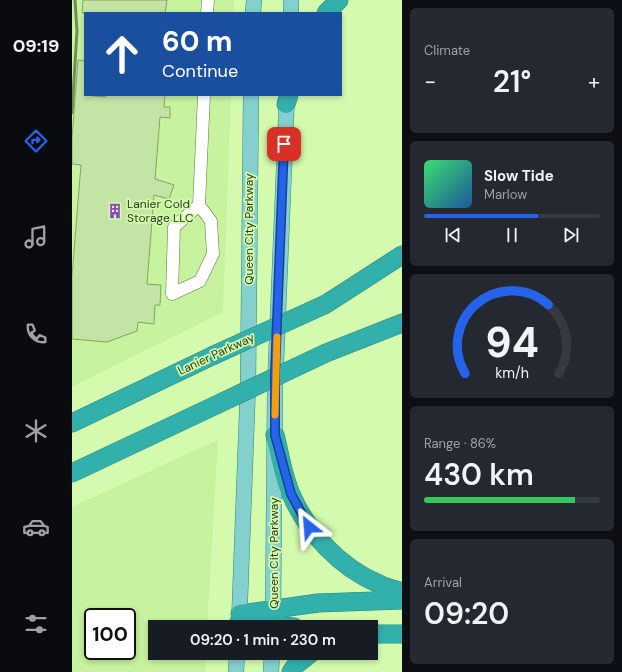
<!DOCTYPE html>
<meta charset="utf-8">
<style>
body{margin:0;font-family:"DM Sans",sans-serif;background:#242831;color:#f1f3f6;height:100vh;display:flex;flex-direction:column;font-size:15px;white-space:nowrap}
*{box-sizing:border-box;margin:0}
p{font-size:13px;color:#9ea1a6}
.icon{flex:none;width:22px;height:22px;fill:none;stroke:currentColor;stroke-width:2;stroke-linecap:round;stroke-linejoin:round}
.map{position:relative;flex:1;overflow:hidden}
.details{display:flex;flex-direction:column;gap:8px;padding:8px;background:#0d0f14;width:220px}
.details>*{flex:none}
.hud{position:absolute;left:12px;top:12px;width:258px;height:84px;border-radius:0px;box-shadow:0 2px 6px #0003;background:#1a4fa0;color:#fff;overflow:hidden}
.speed{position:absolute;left:12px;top:608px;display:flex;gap:8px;font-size:20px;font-weight:700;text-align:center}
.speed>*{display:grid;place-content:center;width:52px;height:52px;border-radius:50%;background:#171b24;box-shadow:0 2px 6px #0003;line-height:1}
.speed .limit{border:2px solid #111;border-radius:6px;background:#fff;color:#111}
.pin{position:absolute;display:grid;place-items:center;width:34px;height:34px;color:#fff;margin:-17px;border-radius:8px;box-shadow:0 2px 6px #0006}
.me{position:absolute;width:44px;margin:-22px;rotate:332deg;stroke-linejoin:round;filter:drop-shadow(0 0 3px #0008)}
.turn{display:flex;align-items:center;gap:14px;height:84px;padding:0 12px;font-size:18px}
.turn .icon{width:52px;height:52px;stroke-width:2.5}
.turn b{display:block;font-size:28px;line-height:34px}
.big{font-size:30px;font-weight:600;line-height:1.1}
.details .card{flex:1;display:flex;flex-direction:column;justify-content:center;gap:6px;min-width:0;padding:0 14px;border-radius:6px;background:#242831}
.details .dial{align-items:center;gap:0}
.dial svg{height:104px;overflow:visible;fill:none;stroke:#363941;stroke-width:7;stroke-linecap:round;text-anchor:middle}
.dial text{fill:#f1f3f6;stroke:none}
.song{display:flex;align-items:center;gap:12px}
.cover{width:48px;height:48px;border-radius:6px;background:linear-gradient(135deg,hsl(140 70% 55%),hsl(210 70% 35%))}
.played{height:4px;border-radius:2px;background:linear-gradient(90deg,#2563eb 65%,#363941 65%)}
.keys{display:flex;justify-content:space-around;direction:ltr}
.heat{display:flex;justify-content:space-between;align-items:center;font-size:22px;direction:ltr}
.charge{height:6px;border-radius:3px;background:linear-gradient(90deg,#34c759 86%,#363941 0)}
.trip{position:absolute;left:76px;top:620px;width:230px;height:40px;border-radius:0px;background:#171b24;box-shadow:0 2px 6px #0003;font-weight:600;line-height:40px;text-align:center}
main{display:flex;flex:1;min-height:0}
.menu{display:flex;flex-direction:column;width:72px;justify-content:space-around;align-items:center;background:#090b0e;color:#9ea1a6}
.menu .icon{width:28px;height:28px}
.menu .selected{color:#2563eb}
.menu b{font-size:18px;color:#f1f3f6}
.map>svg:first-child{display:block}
.built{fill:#c7f29e;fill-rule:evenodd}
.building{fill:#c3e4a5;stroke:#82a65d}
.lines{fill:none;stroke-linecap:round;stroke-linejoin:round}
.minor-casing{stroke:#5c7e36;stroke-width:13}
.major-casing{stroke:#308779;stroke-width:16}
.highway-casing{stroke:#308779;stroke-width:19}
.minor{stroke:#fff;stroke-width:12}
.major{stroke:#84d0cd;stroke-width:15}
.highway{stroke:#32b0ab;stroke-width:18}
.rail{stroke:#728b59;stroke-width:3}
.highway-bridge-casing{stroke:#308779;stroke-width:19;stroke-linecap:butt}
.highway-bridge{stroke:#32b0ab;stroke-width:18}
.route-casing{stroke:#184099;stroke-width:10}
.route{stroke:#2563eb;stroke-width:7}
.slow{stroke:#f59e0b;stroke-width:7}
.labels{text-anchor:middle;stroke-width:3.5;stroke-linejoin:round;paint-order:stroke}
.poi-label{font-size:12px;fill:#2c3b1c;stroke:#d3faad;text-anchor:start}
.street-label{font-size:12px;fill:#2c3b1c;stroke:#d3faad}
</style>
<main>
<nav class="menu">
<b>09:19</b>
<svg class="icon selected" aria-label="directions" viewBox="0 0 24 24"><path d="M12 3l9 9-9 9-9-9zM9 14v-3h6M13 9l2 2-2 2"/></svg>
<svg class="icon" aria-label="music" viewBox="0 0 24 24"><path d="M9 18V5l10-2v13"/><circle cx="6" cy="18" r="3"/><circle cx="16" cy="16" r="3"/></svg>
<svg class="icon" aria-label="phone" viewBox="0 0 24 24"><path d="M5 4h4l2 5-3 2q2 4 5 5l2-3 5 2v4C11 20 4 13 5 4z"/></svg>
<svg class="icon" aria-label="climate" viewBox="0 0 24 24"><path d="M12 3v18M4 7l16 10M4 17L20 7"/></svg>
<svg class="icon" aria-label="car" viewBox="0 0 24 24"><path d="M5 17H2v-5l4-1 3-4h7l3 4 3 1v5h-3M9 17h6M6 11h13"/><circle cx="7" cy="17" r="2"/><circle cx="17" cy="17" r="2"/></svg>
<svg class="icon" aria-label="filters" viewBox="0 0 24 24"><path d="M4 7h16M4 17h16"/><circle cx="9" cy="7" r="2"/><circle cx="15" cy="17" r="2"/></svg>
</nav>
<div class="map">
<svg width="330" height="672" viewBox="0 0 330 672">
<rect width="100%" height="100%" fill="#d3faad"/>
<!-- built -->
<g class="built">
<polygon points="0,0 162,0 161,13 13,13 13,95 159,95 151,312 0,387"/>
<path d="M146,440L135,627H83V653H134L133,672H0V507ZM21,617H55V651H21Z"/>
</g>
<!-- building -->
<g class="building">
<polygon points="11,0 95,0 93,13 10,13"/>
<polygon points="6,60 13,61 13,95 34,97 34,95 93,95 92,107 98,107 98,118 88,117 83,179 102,185 97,199 82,195 75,284 89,285 88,305 83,305 82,324 66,322 65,331 35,342 0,339 0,276 9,165 0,164 0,138"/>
</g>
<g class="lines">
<!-- minor casing -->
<g class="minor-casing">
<g id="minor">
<polyline points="135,13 136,0"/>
<polyline points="127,205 102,227 100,294 128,281 141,254 139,221 127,205 132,95"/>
</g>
</g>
<!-- major casing -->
<g class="major-casing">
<g id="major">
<polyline points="181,13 182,0"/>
<polyline points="219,13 219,0"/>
<polyline points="201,620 203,387 215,95"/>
<polyline points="167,626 176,385 179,95"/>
<polyline points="164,672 165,653"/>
<polyline points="199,672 200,653"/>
</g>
</g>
<!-- highway casing -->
<g class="highway-casing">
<g id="highway">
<polyline points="254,13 267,0"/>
<polyline points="214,104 217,95"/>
<polyline points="254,304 330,255"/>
<polyline points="254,353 330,323"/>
<polyline points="0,423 140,356"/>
<path d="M203,435C208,454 211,476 219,494C236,533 267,567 307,584C314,588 322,589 330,592"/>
<polyline points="0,473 142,406"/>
<polyline points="168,614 246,603 330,600"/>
<polyline points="167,622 222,627"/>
<polyline points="299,634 330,634"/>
<polyline points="219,672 224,665 239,653"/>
</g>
</g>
<!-- minor -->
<use href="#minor" class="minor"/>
<!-- major -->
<use href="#major" class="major"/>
<!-- highway -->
<use href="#highway" class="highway"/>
<!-- rail -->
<polyline class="rail" points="0,113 5,31 3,0"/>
<!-- highway-bridge casing -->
<g class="highway-bridge-casing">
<g id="highway-bridge">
<polyline points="140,356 254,304"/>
<polyline points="142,406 254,353"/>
</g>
</g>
<!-- highway-bridge -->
<use href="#highway-bridge" class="highway-bridge"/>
</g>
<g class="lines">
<!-- route casing -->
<g class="route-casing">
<polyline id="route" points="212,144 203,372 203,435 219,494 237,527"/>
</g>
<!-- route -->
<use href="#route" class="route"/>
<!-- slow -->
<polyline class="slow" points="203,415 205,337"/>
</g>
<!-- icons -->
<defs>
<g id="building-bare" transform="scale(1.2)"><path d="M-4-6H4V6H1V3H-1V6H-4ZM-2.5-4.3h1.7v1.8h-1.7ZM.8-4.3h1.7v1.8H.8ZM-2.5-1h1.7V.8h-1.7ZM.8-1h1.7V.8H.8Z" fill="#8f48bb" stroke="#d3faad" stroke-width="2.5" paint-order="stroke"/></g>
</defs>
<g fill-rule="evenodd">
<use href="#building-bare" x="43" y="211"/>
</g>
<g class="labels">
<!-- poi labels -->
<g class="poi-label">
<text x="55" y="208">Lanier Cold<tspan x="55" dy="14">Storage LLC</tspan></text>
</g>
<!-- street labels -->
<g class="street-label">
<text transform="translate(177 229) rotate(-90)" y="4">Queen City Parkway</text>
<text transform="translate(144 354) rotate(-25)" y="4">Lanier Parkway</text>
<text transform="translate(202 553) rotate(-90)" y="4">Queen City Parkway</text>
</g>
</g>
</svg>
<div class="speed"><div class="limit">100</div></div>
<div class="pin" style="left:212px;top:144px;background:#d93025"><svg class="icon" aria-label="arrive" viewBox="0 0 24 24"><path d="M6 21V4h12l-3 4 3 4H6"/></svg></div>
<svg class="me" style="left:237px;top:527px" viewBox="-20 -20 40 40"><path d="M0-17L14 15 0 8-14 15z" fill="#2563eb" stroke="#fff" stroke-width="4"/></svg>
<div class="trip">09:20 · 1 min · 230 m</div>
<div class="hud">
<div class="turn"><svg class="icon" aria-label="ahead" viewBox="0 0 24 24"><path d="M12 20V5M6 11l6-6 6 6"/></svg><div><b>60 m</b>Continue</div></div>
</div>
</div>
<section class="details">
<div class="card"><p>Climate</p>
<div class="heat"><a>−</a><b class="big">21°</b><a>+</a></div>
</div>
<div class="card">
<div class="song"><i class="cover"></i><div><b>Slow Tide</b><p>Marlow</p></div></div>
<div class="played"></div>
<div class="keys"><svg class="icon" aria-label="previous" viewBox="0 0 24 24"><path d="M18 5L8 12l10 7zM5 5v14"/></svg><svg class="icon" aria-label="pause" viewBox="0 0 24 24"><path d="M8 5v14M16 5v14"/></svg><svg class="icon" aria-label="next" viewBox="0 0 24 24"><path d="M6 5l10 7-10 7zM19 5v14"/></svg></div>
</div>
<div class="card dial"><svg viewBox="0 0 100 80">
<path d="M14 69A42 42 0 1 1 86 69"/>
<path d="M14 69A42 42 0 0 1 78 16" stroke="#2563eb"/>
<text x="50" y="56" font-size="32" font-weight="700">94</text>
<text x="50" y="72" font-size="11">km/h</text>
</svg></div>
<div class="card"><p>Range · 86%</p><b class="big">430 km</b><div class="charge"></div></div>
<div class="card"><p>Arrival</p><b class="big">09:20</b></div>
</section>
</main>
